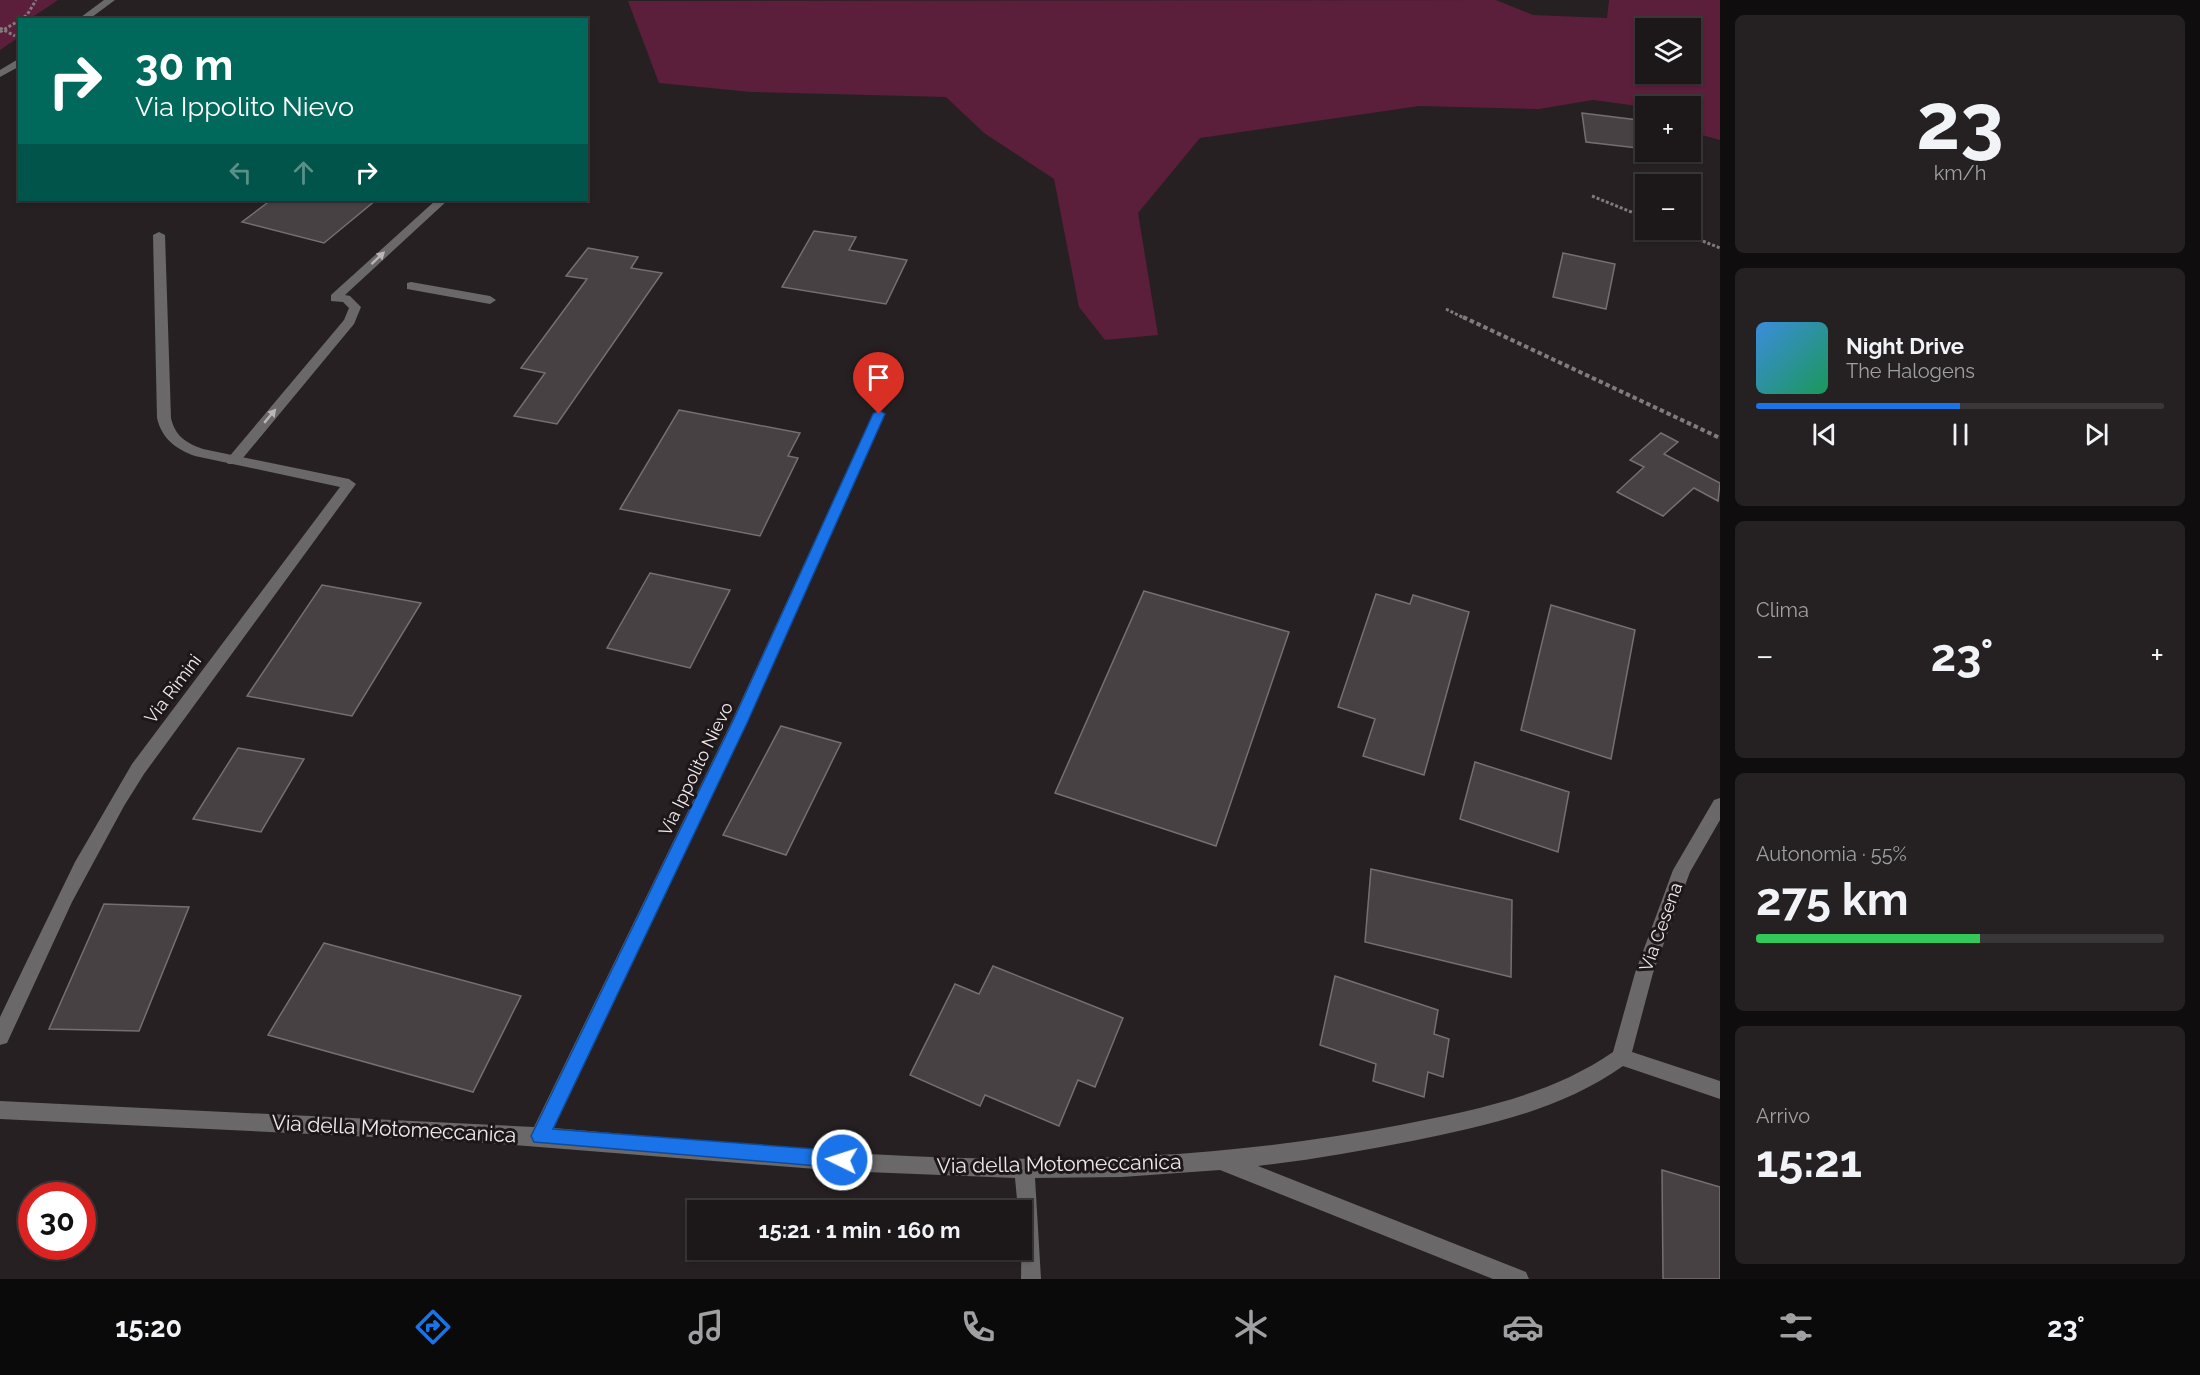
<!DOCTYPE html>
<html lang="it">
<meta charset="utf-8">
<style>
body{margin:0;font-family:Raleway,sans-serif;background:#252123;color:#f1f3f6;height:100vh;display:flex;flex-direction:column;font-size:22px;white-space:nowrap}
*{box-sizing:border-box;margin:0}
p{font-size:20px;color:#a0a0a2}
.icon{flex:none;width:33px;height:33px;fill:none;stroke:currentColor;stroke-width:2;stroke-linecap:round;stroke-linejoin:round}
.map{position:relative;flex:1;overflow:hidden}
.sheet{display:flex;flex-direction:column;gap:15px;padding:15px;background:#0f0d0e;width:480px}
.sheet>*{flex:none}
.guide{position:absolute;left:18px;top:18px;width:570px;height:183px;border-radius:0px;box-shadow:0 2px 4px #0004,0 0 0 2px #3a3739;background:#00695c;color:#fff;overflow:hidden}
.buttons{position:absolute;left:1635px;top:18px;display:grid;gap:12px}
.buttons a{display:grid;place-items:center;width:66px;height:66px;border-radius:0px;background:#1c181a;box-shadow:0 2px 4px #0004,0 0 0 2px #3a3739;font-size:30px}
.speed{position:absolute;left:18px;top:1182px;display:flex;gap:12px;font-size:30px;font-weight:700;text-align:center}
.speed>*{display:grid;place-content:center;width:78px;height:78px;border-radius:50%;background:#1c181a;box-shadow:0 2px 4px #0004,0 0 0 2px #3a3739;line-height:1}
.speed .limit{border:9px solid #d22;background:#fff;color:#111}
.pin{position:absolute;display:grid;place-items:center;width:51px;height:51px;color:#fff;margin:-62px -26px;border-radius:50% 50% 50% 0;rotate:-45deg;box-shadow:0 0 6px #0007}
.pin .icon{rotate:45deg}
.me{position:absolute;width:66px;margin:-33px;rotate:274deg;stroke-linejoin:round;filter:drop-shadow(0 0 4px #0008)}
.turn{display:flex;align-items:center;gap:21px;height:126px;padding:0 18px;font-size:27px}
.turn .icon{width:78px;height:78px;stroke-width:2.5}
.turn b{display:block;font-size:42px;line-height:51px}
.lanes{display:flex;align-items:center;height:57px;padding:0 18px;background:#0003;justify-content:center;gap:30px;direction:ltr}
.lanes .off{opacity:.35}
.big{font-size:45px;font-weight:700;line-height:1.1}
.sheet .tile{flex:1;display:flex;flex-direction:column;justify-content:center;gap:9px;min-width:0;padding:0 21px;border-radius:9px;background:#252123}
.sheet .dial{align-items:center;gap:0}
.dial b{font-size:78px;line-height:1}
.song{display:flex;align-items:center;gap:18px}
.cover{width:72px;height:72px;border-radius:9px;background:linear-gradient(135deg,hsl(210 70% 55%),hsl(150 70% 35%))}
.played{height:6px;border-radius:3px;background:linear-gradient(90deg,#1a73e8 50%,#3a3739 50%)}
.keys{display:flex;justify-content:space-around;direction:ltr}
.heat{display:flex;justify-content:space-between;align-items:center;font-size:33px;direction:ltr}
.charge{height:9px;border-radius:4px;background:linear-gradient(90deg,#34c759 55%,#3a3739 0)}
.trip{position:absolute;left:687px;top:1200px;width:345px;height:60px;border-radius:0px;background:#1c181a;box-shadow:0 2px 4px #0004,0 0 0 2px #3a3739;font-weight:700;line-height:60px;text-align:center}
.dock{display:flex;height:96px;justify-content:space-around;align-items:center;background:#0b0a0a;color:#a0a0a2}
.dock .icon{width:42px;height:42px}
.dock .active{color:#1a73e8}
.dock b{font-size:27px;color:#f1f3f6}
main{display:flex;flex:1;min-height:0}
.map>svg:first-child{display:block}
.green{fill:#5b1e3b;fill-rule:evenodd}
.building{fill:#484143;stroke:#766e71;stroke-width:1.5}
.lines{fill:none;stroke-linecap:round;stroke-linejoin:round}
.path-far1{stroke:#817b7d;stroke-width:3;stroke-dasharray:3 2;stroke-linecap:butt}
.path{stroke:#817b7d;stroke-width:4;stroke-dasharray:4.5 3;stroke-linecap:butt}
.service{fill:#6b6869;fill-rule:evenodd}
.minor{fill:#6b6869;fill-rule:evenodd}
.oneway{fill:#bab5b7}
.route{fill:#1a73e8;stroke:#114b97;stroke-width:1.5}
.labels{text-anchor:middle;stroke-width:6;stroke-linejoin:round;paint-order:stroke}
.street-label{font-size:18px;fill:#eee9eb;stroke:#1d1719}
.near-street-label{font-size:21px;fill:#eee9eb;stroke:#1d1719}
</style>
<main>
<div class="map">
<svg width="1720" height="1279" viewBox="0 0 1720 1279">
<rect width="100%" height="100%" fill="#262022"/>
<!-- green -->
<g class="green">
<polygon points="0,0 58,0 34,16 46,19 20,20 19,37 0,50"/>
<path d="M1496,0L1533,15L1607,18L1609,0H1720V140L1691,132L1690,106L1645,107L1593,100L1539,109L1419,106L1200,138L1138,213L1158,335L1105,340L1079,307L1054,179L984,133L946,97L751,92L659,83L628,1ZM1646,28H1690V74H1646Z"/>
</g>
<!-- building -->
<g class="building">
<polygon points="1582,113 1646,121 1646,149 1586,142"/>
<polygon points="271,200 376,200 324,243 242,222"/>
<polygon points="814,231 856,237 849,250 907,260 886,304 782,287"/>
<polygon points="588,248 638,257 631,268 662,273 557,424 514,416 545,373 521,368 587,279 566,276"/>
<polygon points="1563,253 1615,264 1606,309 1553,297"/>
<polygon points="679,410 800,433 788,456 798,458 760,536 620,509"/>
<polygon points="1661,433 1678,442 1664,454 1720,483 1718,501 1694,488 1663,516 1617,492 1644,467 1630,460"/>
<polygon points="650,573 730,590 690,668 607,648"/>
<polygon points="322,585 421,603 352,716 247,696"/>
<polygon points="1144,591 1289,632 1216,846 1055,793"/>
<polygon points="1376,594 1410,604 1413,595 1469,612 1424,775 1363,756 1375,719 1338,707"/>
<polygon points="1551,605 1635,630 1611,759 1521,730"/>
<polygon points="781,726 841,743 786,855 723,835"/>
<polygon points="238,748 304,759 261,832 193,819"/>
<polygon points="1475,762 1569,792 1558,852 1460,819"/>
<polygon points="1371,869 1512,900 1511,977 1365,942"/>
<polygon points="104,904 189,907 139,1031 49,1029"/>
<polygon points="324,943 521,996 473,1092 268,1035"/>
<polygon points="993,966 1123,1018 1095,1087 1078,1080 1059,1126 985,1095 980,1106 910,1075 955,984 979,994"/>
<polygon points="1335,976 1438,1010 1434,1034 1449,1039 1443,1077 1428,1072 1424,1097 1373,1081 1376,1064 1320,1045"/>
<polygon points="1662,1170 1720,1187 1720,1279 1663,1279"/>
</g>
<g class="lines">
<!-- path-far1 -->
<g class="path-far1">
<polyline points="20,20 27,15 36,0"/>
<polyline points="0,28 15,36"/>
<polyline points="0,32 20,20"/>
<polyline points="1592,196 1646,218"/>
<polyline points="1675,230 1720,248"/>
<polyline points="1446,309 1466,319"/>
</g>
<!-- path -->
<polyline class="path" points="1463,317 1720,438"/>
<!-- service -->
<g class="service">
<polygon points="436,200 448,200 345,295 350,296 361,307 354,324 238,464 228,464 226,461 228,458 344,320 349,308 343,302 331,301 331,295"/>
<polygon points="411,282 490,296 496,300 490,304 407,289 407,283"/>
</g>
<!-- minor -->
<g class="minor">
<polygon points="104,0 115,0 88,20 77,20"/>
<polygon points="20,58 20,66 0,77 0,70"/>
<path d="M159,232L165,235L171,418C175,436 186,443 203,449L349,479L356,484L144,774L124,806L72,902L7,1043L0,1045V1017L23,969L75,862L132,764L340,487L195,456C176,449 162,439 157,418L153,235Z"/>
<path d="M879,410L885,414L747,723L554,1128C690,1139 827,1155 964,1158C1110,1162 1256,1153 1400,1125C1475,1110 1549,1096 1613,1052L1635,973L1673,870L1714,800L1720,798V820L1690,872L1653,973L1632,1052L1720,1081V1099L1623,1066C1561,1110 1486,1126 1412,1141C1361,1151 1310,1160 1258,1166L1526,1272L1529,1279H1493L1220,1170L1122,1177L1035,1178L1041,1279H1021L1022,1210H1018L1015,1178L841,1171L476,1142L0,1119V1101L534,1127L731,723L873,414Z"/>
</g>
</g>
<!-- one-way arrows -->
<defs><path id="oneway-solid" d="M-6-.8H1V-3.2L6.5 0L1 3.2V.8H-6Z" transform="scale(1.5)"/></defs>
<g class="oneway">
<use href="#oneway-solid" transform="translate(378 258) rotate(-43)"/>
<use href="#oneway-solid" transform="translate(270 416) rotate(-50)"/>
</g>
<!-- route -->
<polygon class="route" points="879,410 885,414 747,723 553,1129 842,1151 849,1153 851,1160 849,1166 842,1168 534,1142 531,1136 534,1130 732,723 873,414"/>
<g class="labels">
<!-- street labels -->
<g class="street-label">
<text transform="translate(173 689) rotate(-53)" y="6">Via Rimini</text>
<text transform="translate(696 769) rotate(-64)" y="6">Via Ippolito Nievo</text>
<text transform="translate(1661 927) rotate(-70)" y="6">Via Cesena</text>
</g>
<!-- near-street labels -->
<g class="near-street-label">
<text transform="translate(394 1129) rotate(3)" y="7">Via della Motomeccanica</text>
<text transform="translate(1059 1164) rotate(-1)" y="7">Via della Motomeccanica</text>
</g>
</g>
</svg>
<div class="buttons">
<a><svg class="icon" aria-label="layers" viewBox="0 0 24 24"><path d="M12 4l9 5-9 5-9-5zM3 14l9 5 9-5"/></svg></a>
<a>+</a>
<a>−</a>
</div>
<div class="speed"><div class="limit">30</div></div>
<div class="pin" style="left:879px;top:414px;background:#d93025"><svg class="icon" aria-label="arrive" viewBox="0 0 24 24"><path d="M6 21V4h12l-3 4 3 4H6"/></svg></div>
<svg class="me" style="left:842px;top:1160px" viewBox="-20 -20 40 40"><circle r="17" fill="#1a73e8" stroke="#fff" stroke-width="3"/><path d="M0-11L8 9 0 5-8 9z" fill="#fff"/></svg>
<div class="trip">15:21 · 1 min · 160 m</div>
<div class="guide">
<div class="turn"><svg class="icon" aria-label="right" viewBox="0 0 24 24"><path d="M7 20v-9h11M14 6l5 5-5 5"/></svg><div><b>30 m</b>Via Ippolito Nievo</div></div>
<div class="lanes"><svg class="icon off" aria-label="left" viewBox="0 0 24 24"><path d="M17 20v-9H6M10 6l-5 5 5 5"/></svg><svg class="icon off" aria-label="ahead" viewBox="0 0 24 24"><path d="M12 20V5M6 11l6-6 6 6"/></svg><svg class="icon" aria-label="right" viewBox="0 0 24 24"><path d="M7 20v-9h11M14 6l5 5-5 5"/></svg></div>
</div>
</div>
<section class="sheet">
<div class="tile dial"><b>23</b><p>km/h</p></div>
<div class="tile">
<div class="song"><i class="cover"></i><div><b>Night Drive</b><p>The Halogens</p></div></div>
<div class="played"></div>
<div class="keys"><svg class="icon" aria-label="previous" viewBox="0 0 24 24"><path d="M18 5L8 12l10 7zM5 5v14"/></svg><svg class="icon" aria-label="pause" viewBox="0 0 24 24"><path d="M8 5v14M16 5v14"/></svg><svg class="icon" aria-label="next" viewBox="0 0 24 24"><path d="M6 5l10 7-10 7zM19 5v14"/></svg></div>
</div>
<div class="tile"><p>Clima</p>
<div class="heat"><a>−</a><b class="big">23°</b><a>+</a></div>
</div>
<div class="tile"><p>Autonomia · 55%</p><b class="big">275 km</b><div class="charge"></div></div>
<div class="tile"><p>Arrivo</p><b class="big">15:21</b></div>
</section>
</main>
<nav class="dock">
<b>15:20</b>
<svg class="icon active" aria-label="directions" viewBox="0 0 24 24"><path d="M12 3l9 9-9 9-9-9zM9 14v-3h6M13 9l2 2-2 2"/></svg>
<svg class="icon" aria-label="music" viewBox="0 0 24 24"><path d="M9 18V5l10-2v13"/><circle cx="6" cy="18" r="3"/><circle cx="16" cy="16" r="3"/></svg>
<svg class="icon" aria-label="phone" viewBox="0 0 24 24"><path d="M5 4h4l2 5-3 2q2 4 5 5l2-3 5 2v4C11 20 4 13 5 4z"/></svg>
<svg class="icon" aria-label="climate" viewBox="0 0 24 24"><path d="M12 3v18M4 7l16 10M4 17L20 7"/></svg>
<svg class="icon" aria-label="car" viewBox="0 0 24 24"><path d="M5 17H2v-5l4-1 3-4h7l3 4 3 1v5h-3M9 17h6M6 11h13"/><circle cx="7" cy="17" r="2"/><circle cx="17" cy="17" r="2"/></svg>
<svg class="icon" aria-label="filters" viewBox="0 0 24 24"><path d="M4 7h16M4 17h16"/><circle cx="9" cy="7" r="2"/><circle cx="15" cy="17" r="2"/></svg>
<b>23°</b>
</nav>
